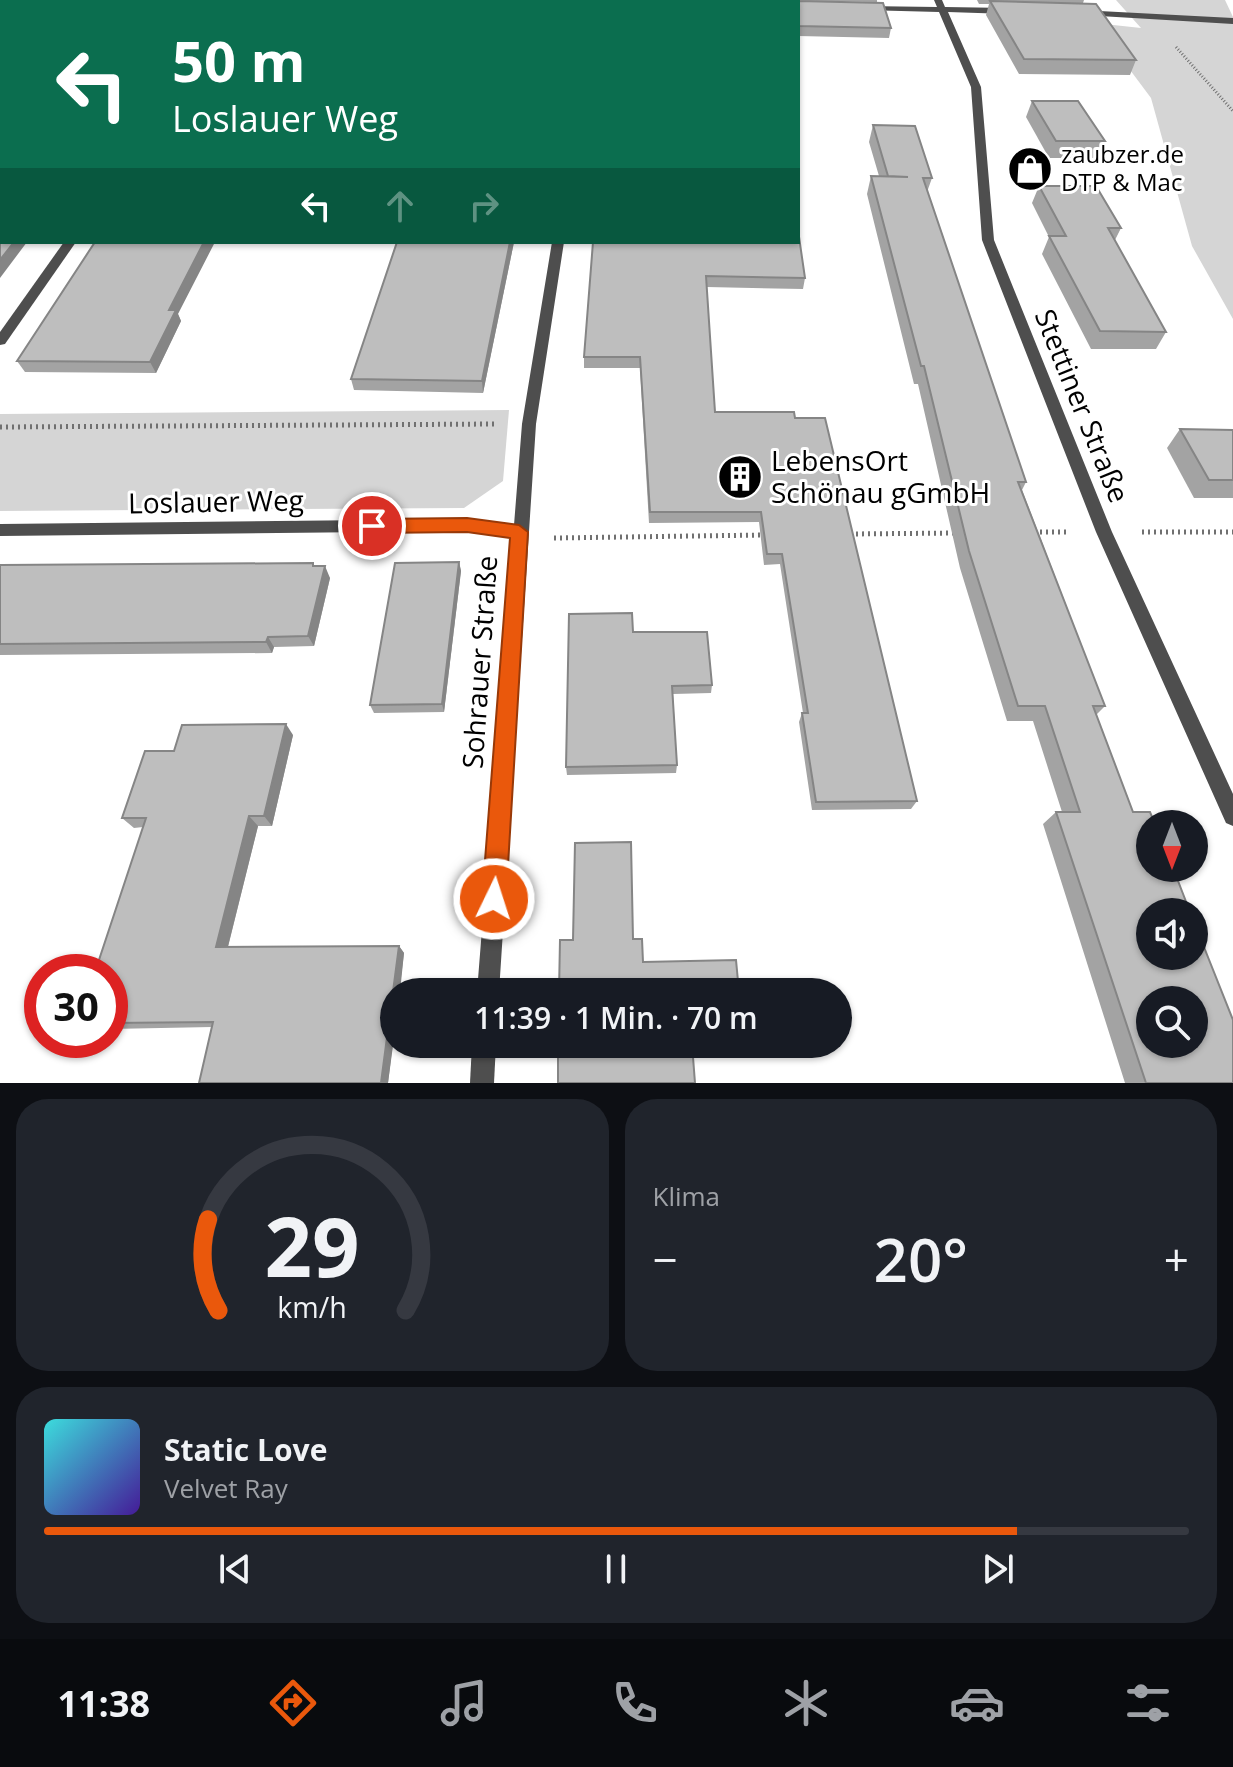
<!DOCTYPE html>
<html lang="de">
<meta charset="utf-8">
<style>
body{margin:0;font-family:"Open Sans",sans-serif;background:#20242c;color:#f1f3f6;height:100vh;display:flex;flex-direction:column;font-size:30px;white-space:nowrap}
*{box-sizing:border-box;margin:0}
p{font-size:26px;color:#9ea1a6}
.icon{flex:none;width:44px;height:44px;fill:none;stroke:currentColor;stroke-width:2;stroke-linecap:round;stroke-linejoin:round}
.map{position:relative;height:1083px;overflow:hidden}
.side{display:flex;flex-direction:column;gap:16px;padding:16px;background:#0d0f14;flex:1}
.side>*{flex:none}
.hud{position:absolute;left:0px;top:0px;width:800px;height:244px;box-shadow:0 2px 6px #0004;background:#0b6e4f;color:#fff;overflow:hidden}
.needle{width:52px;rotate:180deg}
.fabs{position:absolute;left:1136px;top:810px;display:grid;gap:16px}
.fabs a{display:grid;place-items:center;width:72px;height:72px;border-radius:50%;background:#171b24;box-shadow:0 2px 6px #0004;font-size:40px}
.speed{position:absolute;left:24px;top:954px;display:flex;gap:16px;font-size:40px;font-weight:700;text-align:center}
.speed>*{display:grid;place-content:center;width:104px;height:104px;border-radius:50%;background:#171b24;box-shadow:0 2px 6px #0004;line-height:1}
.speed .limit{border:12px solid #d22;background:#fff;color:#111}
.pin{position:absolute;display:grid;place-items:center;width:68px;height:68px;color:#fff;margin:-34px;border:4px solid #fff;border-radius:50%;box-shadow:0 2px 8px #0007}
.me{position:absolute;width:88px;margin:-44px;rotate:4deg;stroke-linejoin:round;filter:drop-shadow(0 0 6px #0008)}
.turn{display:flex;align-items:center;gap:28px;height:168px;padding:0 40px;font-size:36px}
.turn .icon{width:104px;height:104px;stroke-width:2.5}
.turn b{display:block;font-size:56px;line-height:68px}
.lanes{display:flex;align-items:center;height:76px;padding:0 40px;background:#0003;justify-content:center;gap:40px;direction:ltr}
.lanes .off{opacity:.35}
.big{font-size:60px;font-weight:600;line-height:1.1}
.side .tile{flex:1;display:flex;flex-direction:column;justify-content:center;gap:12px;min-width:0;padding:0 28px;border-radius:32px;background:#20242c}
.side .dial{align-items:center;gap:0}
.dial svg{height:208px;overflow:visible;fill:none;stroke:#363941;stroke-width:7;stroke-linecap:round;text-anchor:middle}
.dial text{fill:#f1f3f6;stroke:none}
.song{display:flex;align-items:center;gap:24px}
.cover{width:96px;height:96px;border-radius:12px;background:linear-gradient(135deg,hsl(180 70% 55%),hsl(260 70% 35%))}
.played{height:8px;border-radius:4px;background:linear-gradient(90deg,#ea580c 85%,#363941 85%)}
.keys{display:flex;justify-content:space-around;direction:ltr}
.heat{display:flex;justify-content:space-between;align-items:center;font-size:44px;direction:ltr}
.side .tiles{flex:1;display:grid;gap:16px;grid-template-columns:1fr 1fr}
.tile:last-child{grid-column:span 2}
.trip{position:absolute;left:380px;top:978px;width:472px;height:80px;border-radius:40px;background:#171b24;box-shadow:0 2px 6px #0004;font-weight:600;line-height:80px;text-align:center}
.menu{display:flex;height:128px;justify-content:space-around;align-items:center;background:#090b0e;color:#9ea1a6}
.menu .icon{width:56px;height:56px}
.menu .active{color:#ea580c}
.menu b{font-size:36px;color:#f1f3f6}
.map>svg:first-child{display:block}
.green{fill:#d5d5d5}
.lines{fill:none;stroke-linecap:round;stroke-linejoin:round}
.path-far1{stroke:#707070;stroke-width:3;stroke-dasharray:1 2;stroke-linecap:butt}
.path{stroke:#707070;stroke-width:5;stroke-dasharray:2 4;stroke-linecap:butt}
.street{fill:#4e4e4e;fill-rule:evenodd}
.wall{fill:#a3a3a3}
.shaded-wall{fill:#858585}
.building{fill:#bebebe;stroke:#858585;stroke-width:2;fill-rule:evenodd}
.route{fill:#ea580c;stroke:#983908;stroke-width:2}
.labels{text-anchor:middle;stroke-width:6;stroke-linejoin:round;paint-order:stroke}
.far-poi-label{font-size:24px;fill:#000;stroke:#fff;text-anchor:start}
.street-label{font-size:28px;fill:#000;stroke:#fff}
.poi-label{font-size:28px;fill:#000;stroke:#fff;text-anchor:start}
</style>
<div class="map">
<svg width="1233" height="1083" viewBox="0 0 1233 1083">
<rect width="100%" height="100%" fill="#fff"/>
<!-- green -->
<g class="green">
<polygon points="1116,0 1225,0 1233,17 1233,319 1192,246 1151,98 1095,23 1141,28"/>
<polygon points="509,410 503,481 464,508 0,511 0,414"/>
</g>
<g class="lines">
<!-- path-far1 -->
<polyline class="path-far1" points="1176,47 1233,111"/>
<!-- path -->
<g class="path">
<polyline points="0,427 496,424"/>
<polyline points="1034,532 1068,532"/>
<polyline points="1142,532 1233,532"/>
<polyline points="850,534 956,533"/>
<polyline points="554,538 764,535"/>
</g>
<!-- street -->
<g class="street">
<polygon points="934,0 942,0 945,7 1008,8 1012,11 1008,14 948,12 981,87 994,240 1112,532 1233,794 1233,826 1226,823 1096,532 982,240 971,87 939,12 863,10 859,8 863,6 937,7"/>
<polygon points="1080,10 1233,18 1233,24 1083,15 1079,12"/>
<polygon points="64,242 76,242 5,344 0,345 0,332"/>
<polygon points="552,242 564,242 536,424 499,992 477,992 513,537 467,531 0,536 0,524 467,519 514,525 522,424"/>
<polygon points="472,1044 496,1044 494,1083 470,1083"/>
</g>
</g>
<!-- wall -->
<g class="wall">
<polygon points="0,0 877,0 877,2 799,1 891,28 889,38 798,36 798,2 2,2 2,32 0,32"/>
<polygon points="977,0 1084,0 1083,3 1136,60 1130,75 1019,74 986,15 989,4 979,4"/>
<polygon points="1032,101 1105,141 1098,158 1049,158 1026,117"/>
<polygon points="873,125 932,178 927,192 1026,482 1022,490 1105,706 1096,715 1233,1083 1125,1083 1043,824 1056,812 1062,812 1033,721 1007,721 960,568 918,384 914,384 867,194 871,176 879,176 869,142"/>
<polygon points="1039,186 1121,228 1115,240 1166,332 1156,349 1091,349 1042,254 1049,237 1032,203"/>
<polygon points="397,242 514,242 483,393 354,390 351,379"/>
<polygon points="593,242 805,278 803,289 707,287 715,412 795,418 917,801 911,809 812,810 799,722 802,713 803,713 780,564 764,565 759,522 649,523 640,368 584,368 584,357"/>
<polygon points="178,314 181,321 156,373 25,372 17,361"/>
<polygon points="1180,429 1233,430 1233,498 1194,498 1167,448"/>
<polygon points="459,562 461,571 444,712 374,713 370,705"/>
<polygon points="0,565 315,566 330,578 314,646 274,647 272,653 0,655"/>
<polygon points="633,632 712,685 711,693 673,694 677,765 676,773 567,775 566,767"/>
<polygon points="293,735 272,826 258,826 228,947 399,946 404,953 388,1083 199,1083 212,1027 110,1029 110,972 143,827 134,828 122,818 174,751"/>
</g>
<!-- shaded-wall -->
<g class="shaded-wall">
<polygon points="14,242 27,242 0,278 0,260"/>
<polygon points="204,242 215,242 178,314 181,321 156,373 150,362 169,310"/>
<polygon points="510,242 514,242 483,393 482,381"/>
<polygon points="459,562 461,571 444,712 442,704"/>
<polygon points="325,566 330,578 314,646 308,636"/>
<polygon points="268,637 274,647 272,653 266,642"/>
<polygon points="286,724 293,735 272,826 264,816"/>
<polygon points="249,816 258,826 226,954 216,947"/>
<polygon points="399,946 404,953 400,992 394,992 394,1038 388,1083 381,1083"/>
</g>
<!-- building -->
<g class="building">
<polygon points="0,0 798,0 799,1 883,3 891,28 798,26 798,2 2,2 2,22 0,22"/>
<polygon points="990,1 1096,4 1136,60 1024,59"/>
<polygon points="1032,101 1078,101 1105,141 1056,141"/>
<polygon points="2,124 2,242 14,242 0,260 0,126"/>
<path d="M873,125L915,126L932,178H923L1026,482H1018L1105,706H1093L1133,812H1150L1155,824H1150V868H1173L1190,912H1150V956H1194V922L1233,1020V1083H1146L1056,812H1080L1045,706H1018L969,551L924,366H921L871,176L908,177L888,176ZM1150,1000H1194V1044H1150Z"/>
<polygon points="1039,186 1096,186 1121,228 1108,228 1166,332 1100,331 1049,236 1066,236"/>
<polygon points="798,230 805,278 706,276 715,412 794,412 795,418 825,418 917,801 816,802 802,713 808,713 782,554 767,554 761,512 650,512 640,357 584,357 593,242 798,242"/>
<polygon points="95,242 204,242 169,310 176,310 150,362 17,361"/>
<polygon points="397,242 510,242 482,381 351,379"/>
<polygon points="1180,429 1233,430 1233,480 1209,480"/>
<polygon points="459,562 442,704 370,705 395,563"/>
<polygon points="313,563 313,566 325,566 308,636 268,637 266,642 0,644 0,565"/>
<polygon points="632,613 633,632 707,632 712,685 672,686 677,765 566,767 569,614"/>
<polygon points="286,724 264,816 249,816 216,947 399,946 381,1083 199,1083 213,1022 110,1023 110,972 95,972 146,818 122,818 145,751 174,751 182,725"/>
<polygon points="631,842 633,939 642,939 643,962 736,960 739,992 559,992 560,940 573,940 575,843"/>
<polygon points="558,1044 692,1044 695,1083 558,1083"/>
</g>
<!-- route -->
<polygon class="route" points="467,518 519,525 528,532 506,899 503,908 494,911 486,908 482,899 510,538 467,532 372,533 363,526 372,519"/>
<!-- icons -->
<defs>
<g id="shop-disc" transform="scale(2.3)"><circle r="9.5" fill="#000" stroke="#fff"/><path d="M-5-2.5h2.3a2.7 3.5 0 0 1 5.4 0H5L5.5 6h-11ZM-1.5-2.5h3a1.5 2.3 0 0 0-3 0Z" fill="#fff"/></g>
<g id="building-disc" transform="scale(2.3)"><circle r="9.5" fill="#000" stroke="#fff"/><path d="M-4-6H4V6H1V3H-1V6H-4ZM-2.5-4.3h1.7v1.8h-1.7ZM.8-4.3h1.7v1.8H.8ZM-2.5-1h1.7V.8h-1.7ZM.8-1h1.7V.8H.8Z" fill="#fff"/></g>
</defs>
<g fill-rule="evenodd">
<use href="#shop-disc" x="1030" y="169"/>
<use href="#building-disc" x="740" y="477"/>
</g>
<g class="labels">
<!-- far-poi labels -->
<g class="far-poi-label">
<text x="1061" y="163">zaubzer.de<tspan x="1061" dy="28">DTP &amp; Mac</tspan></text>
</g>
<!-- street labels -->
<g class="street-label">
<text transform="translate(1082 406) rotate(68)" y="10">Stettiner Straße</text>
<text transform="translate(216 502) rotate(-1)" y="10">Loslauer Weg</text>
<text transform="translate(480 662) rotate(-86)" y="10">Sohrauer Straße</text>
</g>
<!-- poi labels -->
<g class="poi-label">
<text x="771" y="471">LebensOrt<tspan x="771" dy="32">Schönau gGmbH</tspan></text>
</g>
</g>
</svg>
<div class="fabs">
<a><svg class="needle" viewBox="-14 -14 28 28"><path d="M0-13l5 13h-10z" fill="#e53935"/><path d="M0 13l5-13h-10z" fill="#9ea1a6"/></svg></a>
<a><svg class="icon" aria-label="sound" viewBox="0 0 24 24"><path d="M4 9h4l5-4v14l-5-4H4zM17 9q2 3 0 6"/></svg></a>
<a><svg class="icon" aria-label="search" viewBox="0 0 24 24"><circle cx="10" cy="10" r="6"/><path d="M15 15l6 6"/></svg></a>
</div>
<div class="speed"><div class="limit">30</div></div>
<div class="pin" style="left:372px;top:526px;background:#d93025"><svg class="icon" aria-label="arrive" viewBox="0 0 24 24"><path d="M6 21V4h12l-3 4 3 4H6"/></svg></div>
<svg class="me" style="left:494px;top:899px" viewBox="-20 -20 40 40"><circle r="17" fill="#ea580c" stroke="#fff" stroke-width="3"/><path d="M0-11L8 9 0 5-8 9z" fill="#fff"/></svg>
<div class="trip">11:39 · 1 Min. · 70 m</div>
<div class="hud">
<div class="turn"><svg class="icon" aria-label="left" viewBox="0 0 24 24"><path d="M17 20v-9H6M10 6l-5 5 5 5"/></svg><div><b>50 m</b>Loslauer Weg</div></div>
<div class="lanes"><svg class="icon" aria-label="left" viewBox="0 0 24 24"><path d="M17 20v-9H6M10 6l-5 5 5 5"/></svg><svg class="icon off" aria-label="ahead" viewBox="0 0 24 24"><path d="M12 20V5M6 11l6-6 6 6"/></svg><svg class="icon off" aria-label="right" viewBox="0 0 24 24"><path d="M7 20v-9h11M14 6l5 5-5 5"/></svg></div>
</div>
</div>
<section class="side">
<div class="tiles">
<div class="tile dial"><svg viewBox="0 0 100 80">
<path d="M14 69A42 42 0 1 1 86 69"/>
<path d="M14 69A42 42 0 0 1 10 34" stroke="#ea580c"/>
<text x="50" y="56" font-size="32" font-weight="700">29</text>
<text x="50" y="72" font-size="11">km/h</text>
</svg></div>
<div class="tile"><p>Klima</p>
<div class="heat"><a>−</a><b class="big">20°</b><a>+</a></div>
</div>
<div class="tile">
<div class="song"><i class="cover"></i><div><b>Static Love</b><p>Velvet Ray</p></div></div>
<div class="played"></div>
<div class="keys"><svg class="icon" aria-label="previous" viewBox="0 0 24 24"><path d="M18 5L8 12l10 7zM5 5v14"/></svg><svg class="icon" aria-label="pause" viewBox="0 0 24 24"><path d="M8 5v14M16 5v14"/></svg><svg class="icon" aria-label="next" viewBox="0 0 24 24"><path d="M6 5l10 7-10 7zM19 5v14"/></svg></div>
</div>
</div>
</section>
<nav class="menu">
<b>11:38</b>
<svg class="icon active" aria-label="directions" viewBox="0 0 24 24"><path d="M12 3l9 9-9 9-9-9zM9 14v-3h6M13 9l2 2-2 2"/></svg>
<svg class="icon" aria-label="music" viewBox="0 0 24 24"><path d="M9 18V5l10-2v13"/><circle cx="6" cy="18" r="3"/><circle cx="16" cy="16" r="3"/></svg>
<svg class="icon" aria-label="phone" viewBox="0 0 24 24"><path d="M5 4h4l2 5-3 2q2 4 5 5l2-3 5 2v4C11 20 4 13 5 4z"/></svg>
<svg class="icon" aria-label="climate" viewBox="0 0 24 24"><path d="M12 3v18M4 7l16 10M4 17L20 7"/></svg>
<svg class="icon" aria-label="car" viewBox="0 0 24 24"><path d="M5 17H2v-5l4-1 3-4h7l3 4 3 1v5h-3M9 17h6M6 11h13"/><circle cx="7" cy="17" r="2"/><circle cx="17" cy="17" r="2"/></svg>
<svg class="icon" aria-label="filters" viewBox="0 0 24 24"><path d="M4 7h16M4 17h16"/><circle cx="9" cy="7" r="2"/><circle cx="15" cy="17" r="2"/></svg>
</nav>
